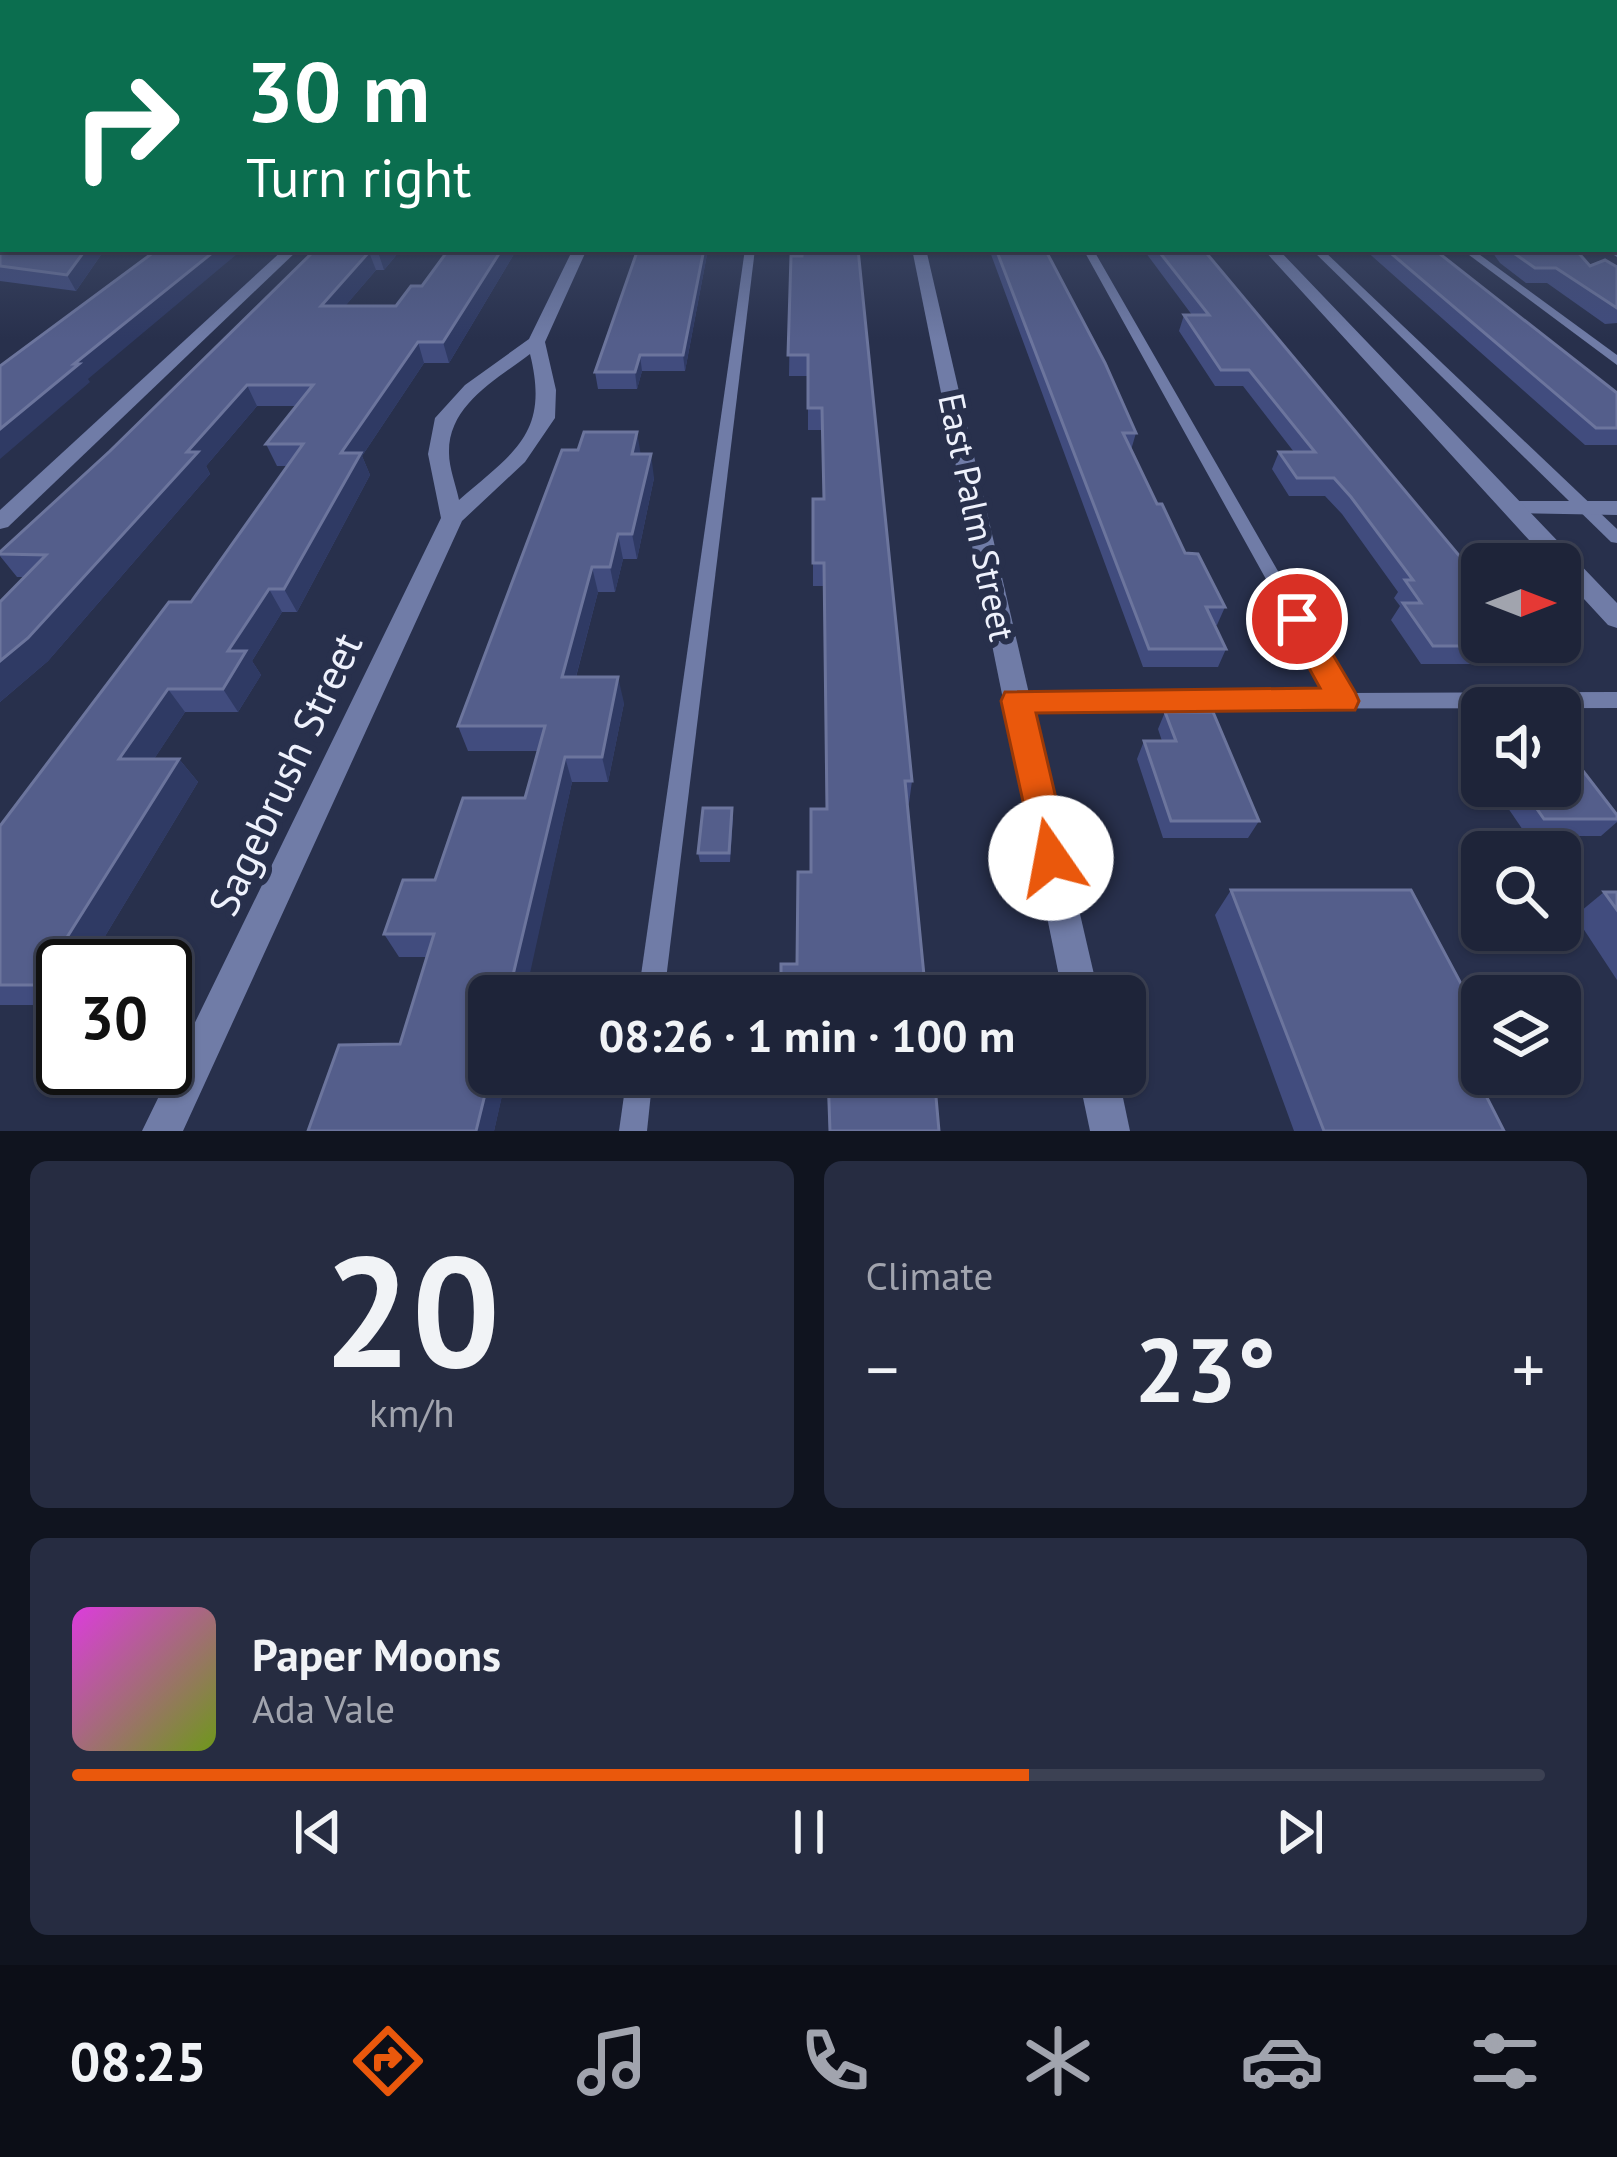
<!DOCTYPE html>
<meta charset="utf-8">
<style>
body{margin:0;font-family:"PT Sans",sans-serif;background:#262c41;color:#f1f3f6;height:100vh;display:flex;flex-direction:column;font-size:45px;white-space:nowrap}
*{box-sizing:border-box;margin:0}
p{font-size:39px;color:#a1a4ae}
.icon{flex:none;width:66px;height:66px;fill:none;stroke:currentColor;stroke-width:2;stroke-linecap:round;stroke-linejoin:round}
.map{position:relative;height:1131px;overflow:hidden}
.drawer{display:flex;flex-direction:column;gap:30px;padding:30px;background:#10141f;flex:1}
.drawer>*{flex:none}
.banner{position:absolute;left:0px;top:0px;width:1617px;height:252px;box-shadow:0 3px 9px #0004,0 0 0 3px #3c4153;background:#0b6e4f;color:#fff;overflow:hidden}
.needle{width:78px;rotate:90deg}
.controls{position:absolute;left:1461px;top:543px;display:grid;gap:24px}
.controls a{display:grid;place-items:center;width:120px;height:120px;border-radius:18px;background:#1e2439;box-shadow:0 3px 9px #0004,0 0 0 3px #3c4153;font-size:60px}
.speed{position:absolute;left:36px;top:939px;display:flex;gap:24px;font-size:60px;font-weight:700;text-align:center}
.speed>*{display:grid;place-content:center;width:156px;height:156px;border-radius:50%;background:#1e2439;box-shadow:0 3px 9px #0004,0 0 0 3px #3c4153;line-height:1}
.speed .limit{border:6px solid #111;border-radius:18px;background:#fff;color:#111}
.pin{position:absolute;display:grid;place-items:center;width:102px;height:102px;color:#fff;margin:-51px;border:6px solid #fff;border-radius:50%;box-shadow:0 3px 12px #0007}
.me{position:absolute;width:132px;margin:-66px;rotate:348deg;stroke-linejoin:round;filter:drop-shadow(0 0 9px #0008)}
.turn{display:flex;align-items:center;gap:42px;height:252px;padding:0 48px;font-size:54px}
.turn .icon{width:156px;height:156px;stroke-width:2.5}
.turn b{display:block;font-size:84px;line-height:102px}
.big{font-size:90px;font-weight:700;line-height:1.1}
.drawer .tile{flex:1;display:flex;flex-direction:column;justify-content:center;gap:18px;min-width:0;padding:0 42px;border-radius:18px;background:#262c41}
.drawer .dial{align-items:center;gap:0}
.dial b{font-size:156px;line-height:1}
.song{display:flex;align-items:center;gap:36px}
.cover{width:144px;height:144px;border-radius:18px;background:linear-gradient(135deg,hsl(300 70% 55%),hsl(80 70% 35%))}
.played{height:12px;border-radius:6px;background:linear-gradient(90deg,#ea580c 65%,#3c4153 65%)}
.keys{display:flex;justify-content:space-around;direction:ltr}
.heat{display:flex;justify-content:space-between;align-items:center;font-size:66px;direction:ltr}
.drawer .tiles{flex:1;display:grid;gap:30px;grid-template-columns:1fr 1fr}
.tile:last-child{grid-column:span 2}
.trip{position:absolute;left:468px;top:975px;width:678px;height:120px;border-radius:18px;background:#1e2439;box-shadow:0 3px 9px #0004,0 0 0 3px #3c4153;font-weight:700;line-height:120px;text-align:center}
.tab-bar{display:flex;height:192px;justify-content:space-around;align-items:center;background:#0c0e17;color:#a1a4ae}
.tab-bar .icon{width:84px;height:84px}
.tab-bar .on{color:#ea580c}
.tab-bar b{font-size:54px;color:#f1f3f6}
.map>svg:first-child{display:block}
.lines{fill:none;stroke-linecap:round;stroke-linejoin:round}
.service{fill:#707ca7;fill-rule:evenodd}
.minor{fill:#707ca7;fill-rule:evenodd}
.tertiary{fill:#707ca7;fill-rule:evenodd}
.wall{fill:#414c7e;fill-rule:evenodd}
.shaded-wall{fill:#2f3a64}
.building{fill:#545e8b;stroke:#6c759d;stroke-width:3}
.route{fill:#ea580c;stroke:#983908;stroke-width:3}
.labels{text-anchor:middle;stroke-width:12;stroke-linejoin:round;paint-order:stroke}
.street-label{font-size:36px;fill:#eef1fc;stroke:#28304c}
.near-street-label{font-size:42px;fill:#eef1fc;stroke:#28304c}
</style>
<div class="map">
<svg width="1617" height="1131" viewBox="0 0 1617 1131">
<rect width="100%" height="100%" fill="#28304c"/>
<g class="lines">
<!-- service -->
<g class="service">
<polygon points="745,249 755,249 664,996 638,996"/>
<polygon points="1083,249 1093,249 1348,693 1617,692 1617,708 1017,709 1010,706 1007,701 1010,696 1017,693 1329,693"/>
<polygon points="1311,249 1322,249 1617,529 1617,543 1611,542"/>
<polygon points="1461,249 1472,249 1617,355 1617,365"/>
<polygon points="627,1074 653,1074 647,1131 619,1131"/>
</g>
<!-- minor -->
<g class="minor">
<polygon points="1614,245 1617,246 1617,257 1605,249 1614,249"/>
<polygon points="284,249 299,249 8,527 0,529 0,510"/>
<path d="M573,249H587L545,342L556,390L555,418L525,462L462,521L183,1131H142L441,518L428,454L435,418L465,385L529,339ZM530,354C550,434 514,452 459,500C456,485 449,468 449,453C448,405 496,380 530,354Z"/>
<polygon points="912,249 926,249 1099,996 1063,996"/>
<polygon points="1513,501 1617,501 1617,515 1505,513 1502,508"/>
<polygon points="1078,1074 1118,1074 1130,1131 1090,1131"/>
</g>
<!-- tertiary -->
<polygon class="tertiary" points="1263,249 1278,249 1617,603 1617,628 1608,625 1560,573 1560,564 1551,564"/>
</g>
<!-- wall -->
<g class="wall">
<polygon points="0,181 3,249 105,249 76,291 0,281"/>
<path d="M316,249H517L449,363H424L362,456L370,475L297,612H282L252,661L261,675L238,712H185L154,759H179L198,782L87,966H63V1005H0V826L191,602L287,466H277L266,444L296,406H257L206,466L210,474L48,661L0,702V602L24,577H17L0,556V552L110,451ZM398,253L446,254L422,286L396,306H345L376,270H384Z"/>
<polygon points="708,249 685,371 642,371 637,389 598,389 595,372"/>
<polygon points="989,249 1045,249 1136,433 1131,450 1157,504 1185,553 1225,607 1217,625 1215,625 1226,649 1218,667 1143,667"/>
<polygon points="1143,249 1203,249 1534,646 1520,664 1421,664 1391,620 1400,606 1394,598 1398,592 1342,514 1325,496 1289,496 1272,469 1279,452 1294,452 1243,386 1215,386 1179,331 1184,315 1192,315"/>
<polygon points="1364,249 1446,249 1443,256 1617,393 1617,445 1585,445"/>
<polygon points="1490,249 1575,249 1590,266 1617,267 1617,323 1605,324 1547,283 1526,283 1500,263"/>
<polygon points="791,256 912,781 909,803 797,964 811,872 826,809 824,586 813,586 813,499 823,499 822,430 808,430 808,376 789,376"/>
<polygon points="641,454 654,478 637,559 623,559 615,592 598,592 576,677 624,703 608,782 572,782 494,1131 308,1131 400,1044 427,957 399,957 384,934 435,880 525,798 538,751 468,751 458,726"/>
<polygon points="1165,712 1259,821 1248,838 1163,838 1137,759 1144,741 1162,741 1158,729"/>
<polygon points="1482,743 1482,769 1472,755"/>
<polygon points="1493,786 1560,786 1617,815 1617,822 1601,836 1527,836"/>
<polygon points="733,817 730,862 700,862 698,853"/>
<polygon points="1231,890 1511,1078 1486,1096 1504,1131 1294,1131 1215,915"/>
<polygon points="1604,892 1617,892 1617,980 1575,916"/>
<polygon points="781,1074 934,1074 939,1131 829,1131 827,1080 781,1081"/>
</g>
<!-- shaded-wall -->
<g class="shaded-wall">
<polygon points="86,249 105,249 76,291 67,275"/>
<polygon points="217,249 243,249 88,379 90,382 0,459 0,429 74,364"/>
<polygon points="380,249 397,249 398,253 384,270 378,252"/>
<polygon points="502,249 517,249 449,363 443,342"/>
<polygon points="704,249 708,249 685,371 683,355"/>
<polygon points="369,252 376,270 328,326 321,306"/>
<polygon points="418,342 424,363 362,456 370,475 297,612 284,589 341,453"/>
<polygon points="640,355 642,371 637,389 635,372"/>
<polygon points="247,385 257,406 206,466 210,474 48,661 0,702 0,661"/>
<polygon points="637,432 641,456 632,454"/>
<polygon points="651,454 654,478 637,559 632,534"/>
<polygon points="618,534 623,559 615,592 610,567"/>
<polygon points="592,567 598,592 569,703 562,677"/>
<polygon points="269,589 282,612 252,661 261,675 238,712 223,689 228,651"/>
<polygon points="618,677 624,703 608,782 602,757"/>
<polygon points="168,689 185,712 139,782 119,759"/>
<polygon points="565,757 572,782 525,996 508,996"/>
<polygon points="179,759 198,782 87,966 63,966 63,1004 37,985"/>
<polygon points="490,1074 507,1074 494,1131 476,1131"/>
</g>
<!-- building -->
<g class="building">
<polygon points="0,181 3,181 3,249 86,249 67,275 0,266"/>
<rect x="1614" y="181" width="3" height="31"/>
<polygon points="158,249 217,249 74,364 79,364 0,429 0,366"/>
<polygon points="316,249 380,249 378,252 369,252 321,306 396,306 411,286 422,286 449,249 502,249 443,342 418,342 341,453 361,453 284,589 269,589 228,651 246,651 223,689 168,689 119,759 179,759 37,985 0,985 0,826 169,602 191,602 303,444 266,444 313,385 247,385 187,452 198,452 28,638 0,661 0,602 46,555 0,554 0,552 110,451"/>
<polygon points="638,249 704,249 683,355 640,355 635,372 595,372"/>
<polygon points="803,249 858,249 912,781 905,781 926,996 781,996 781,964 797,964 798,872 811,872 811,809 827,809 824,563 813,563 813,499 824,499 822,408 808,408 808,355 788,355 791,256 802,256"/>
<polygon points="996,249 1045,249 1105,363 1136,433 1123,433 1157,504 1162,504 1185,553 1198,554 1225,607 1206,607 1226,649 1149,649"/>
<polygon points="1157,249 1203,249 1482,583 1482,642 1531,642 1534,646 1433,646 1403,603 1421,603 1405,580 1413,580 1351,497 1334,478 1297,478 1279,452 1315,452 1249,370 1221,370 1184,315 1209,315"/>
<polygon points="1386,249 1444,249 1440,254 1617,393 1617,428 1596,428"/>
<polygon points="1508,249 1575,249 1590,266 1605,260 1617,267 1617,308 1556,268 1535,268"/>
<polygon points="584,432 637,432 632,454 651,454 632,534 618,534 610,567 592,567 562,677 618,677 602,757 565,757 508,996 489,996 490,1074 476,1131 308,1131 339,1045 400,1044 434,934 384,934 403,880 435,880 463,798 525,798 545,726 458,726 562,450 578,450"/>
<polygon points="1165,712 1213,712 1259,821 1171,821 1144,741 1176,741"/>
<polygon points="1560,741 1617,815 1617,819 1544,819 1521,786 1560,786"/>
<polygon points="703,808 732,808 729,853 698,853"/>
<polygon points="1231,890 1411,890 1482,1023 1482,1074 1509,1074 1511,1078 1477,1078 1504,1131 1324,1131"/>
<polygon points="1604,892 1617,892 1617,910"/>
<polygon points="828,1074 934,1074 939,1131 830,1131"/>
</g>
<!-- sky -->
<linearGradient id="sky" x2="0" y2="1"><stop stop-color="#161a2a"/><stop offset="0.53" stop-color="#424e6c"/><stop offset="1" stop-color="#424e6c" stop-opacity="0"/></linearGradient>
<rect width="1617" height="339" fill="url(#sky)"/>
<!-- route -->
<polygon class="route" points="1297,608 1307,611 1355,692 1359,701 1355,710 1036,713 1070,858 1064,870 1051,875 1038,870 1001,701 1005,692 1320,688 1282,619"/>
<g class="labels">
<!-- street labels -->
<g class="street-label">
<text transform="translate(977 517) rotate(78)" y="13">East Palm Street</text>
</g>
<!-- near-street labels -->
<g class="near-street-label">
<text transform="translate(285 774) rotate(-65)" y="15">Sagebrush Street</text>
</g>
</g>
</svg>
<div class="controls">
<a><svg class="needle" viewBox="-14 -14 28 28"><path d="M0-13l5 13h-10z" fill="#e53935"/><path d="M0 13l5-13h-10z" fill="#a1a4ae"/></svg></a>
<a><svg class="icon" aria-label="sound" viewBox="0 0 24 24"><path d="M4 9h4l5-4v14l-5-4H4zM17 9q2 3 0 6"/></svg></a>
<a><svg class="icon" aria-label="search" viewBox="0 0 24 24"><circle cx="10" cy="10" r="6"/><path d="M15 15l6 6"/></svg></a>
<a><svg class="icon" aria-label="layers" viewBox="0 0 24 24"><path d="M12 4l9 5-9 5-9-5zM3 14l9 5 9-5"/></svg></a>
</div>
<div class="speed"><div class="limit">30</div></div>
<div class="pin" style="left:1297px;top:619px;background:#d93025"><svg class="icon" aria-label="arrive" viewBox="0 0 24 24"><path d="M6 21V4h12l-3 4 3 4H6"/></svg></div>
<svg class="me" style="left:1051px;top:858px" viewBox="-20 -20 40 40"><circle r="19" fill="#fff"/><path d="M0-13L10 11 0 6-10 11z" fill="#ea580c"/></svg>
<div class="trip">08:26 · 1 min · 100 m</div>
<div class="banner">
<div class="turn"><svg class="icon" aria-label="right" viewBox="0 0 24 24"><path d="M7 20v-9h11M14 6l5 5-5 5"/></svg><div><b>30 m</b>Turn right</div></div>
</div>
</div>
<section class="drawer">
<div class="tiles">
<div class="tile dial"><b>20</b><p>km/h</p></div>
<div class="tile"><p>Climate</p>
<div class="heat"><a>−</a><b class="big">23°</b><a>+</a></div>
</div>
<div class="tile">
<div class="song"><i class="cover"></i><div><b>Paper Moons</b><p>Ada Vale</p></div></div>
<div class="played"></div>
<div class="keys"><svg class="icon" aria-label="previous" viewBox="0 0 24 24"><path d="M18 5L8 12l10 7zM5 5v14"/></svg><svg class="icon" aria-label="pause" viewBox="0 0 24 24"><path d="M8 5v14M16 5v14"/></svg><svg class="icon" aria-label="next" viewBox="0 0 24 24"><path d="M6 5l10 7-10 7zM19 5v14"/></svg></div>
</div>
</div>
</section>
<nav class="tab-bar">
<b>08:25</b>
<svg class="icon on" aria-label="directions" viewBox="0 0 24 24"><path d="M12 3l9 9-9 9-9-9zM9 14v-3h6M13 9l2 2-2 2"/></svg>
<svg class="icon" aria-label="music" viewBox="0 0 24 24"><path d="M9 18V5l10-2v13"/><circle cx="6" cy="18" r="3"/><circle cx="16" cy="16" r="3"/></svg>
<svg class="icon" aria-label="phone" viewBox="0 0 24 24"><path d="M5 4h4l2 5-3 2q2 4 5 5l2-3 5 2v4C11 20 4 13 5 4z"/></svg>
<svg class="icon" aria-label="climate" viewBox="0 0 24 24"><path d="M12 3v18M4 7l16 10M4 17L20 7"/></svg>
<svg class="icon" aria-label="car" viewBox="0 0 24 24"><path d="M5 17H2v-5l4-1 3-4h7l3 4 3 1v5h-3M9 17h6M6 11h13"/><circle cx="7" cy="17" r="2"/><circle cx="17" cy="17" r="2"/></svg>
<svg class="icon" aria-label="filters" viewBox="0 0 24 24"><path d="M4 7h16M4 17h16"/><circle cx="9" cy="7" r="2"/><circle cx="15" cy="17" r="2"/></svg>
</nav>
